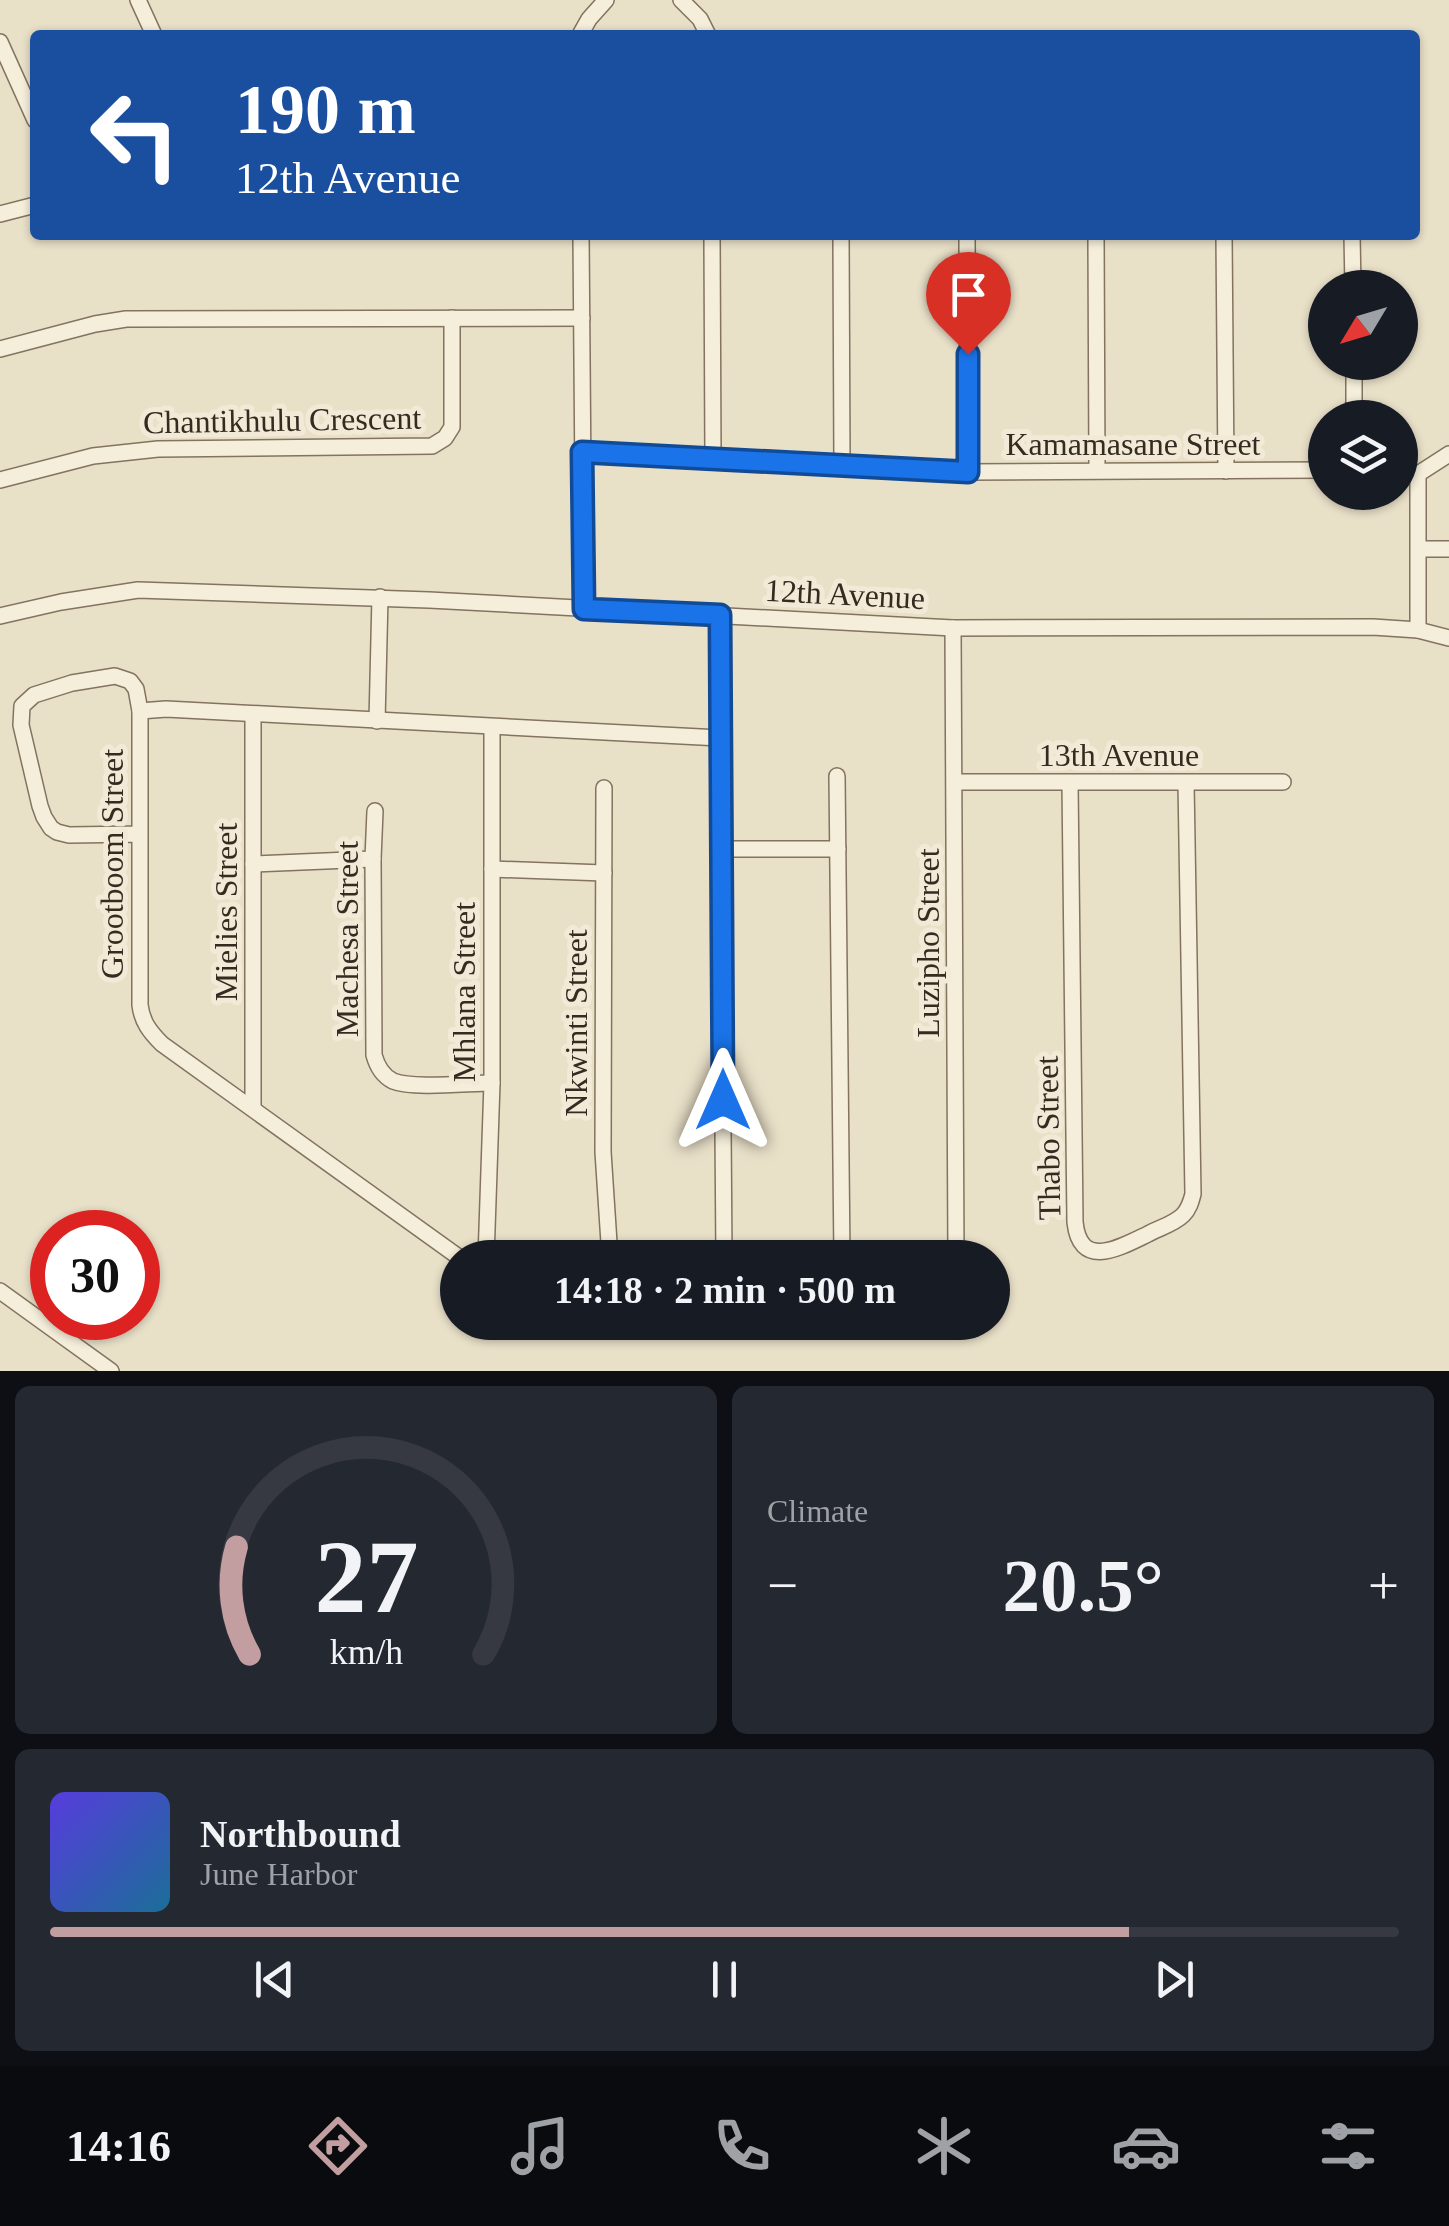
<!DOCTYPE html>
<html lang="en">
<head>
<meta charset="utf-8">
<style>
	:root { --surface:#171b24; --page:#242831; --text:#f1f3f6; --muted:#9ea1a6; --line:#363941; --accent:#c39ea0 }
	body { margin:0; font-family:"Times New Roman",serif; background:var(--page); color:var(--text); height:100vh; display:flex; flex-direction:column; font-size:38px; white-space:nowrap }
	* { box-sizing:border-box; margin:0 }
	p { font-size:32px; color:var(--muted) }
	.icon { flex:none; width:55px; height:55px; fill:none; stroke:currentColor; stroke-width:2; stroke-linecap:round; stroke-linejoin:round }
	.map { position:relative; height:1371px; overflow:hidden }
	.sheet { display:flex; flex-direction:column; gap:15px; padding:15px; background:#0d0f14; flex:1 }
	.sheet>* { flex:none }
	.banner { position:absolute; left:30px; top:30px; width:1390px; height:210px; border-radius:10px; box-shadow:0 2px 8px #0004; background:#1a4fa0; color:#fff; overflow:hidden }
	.needle { width:65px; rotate:232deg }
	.tools { position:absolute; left:1308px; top:270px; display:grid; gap:20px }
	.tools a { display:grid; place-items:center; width:110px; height:110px; border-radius:50%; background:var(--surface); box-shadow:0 2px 8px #0004; font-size:50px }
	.speed { position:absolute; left:30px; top:1210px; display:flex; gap:20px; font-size:50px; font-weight:700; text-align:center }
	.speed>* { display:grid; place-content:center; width:130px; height:130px; border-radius:50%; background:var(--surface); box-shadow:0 2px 8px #0004; line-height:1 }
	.speed .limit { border:15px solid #d22; background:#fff; color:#111 }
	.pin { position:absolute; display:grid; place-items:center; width:85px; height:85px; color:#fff; margin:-102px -42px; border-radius:50% 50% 50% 0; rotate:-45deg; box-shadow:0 0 10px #0007 }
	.pin .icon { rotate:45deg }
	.me { position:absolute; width:110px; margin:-55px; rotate:0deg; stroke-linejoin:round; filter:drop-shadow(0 0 8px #0008) }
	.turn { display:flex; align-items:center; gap:35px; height:210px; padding:0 40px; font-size:45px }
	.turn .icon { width:130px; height:130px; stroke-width:2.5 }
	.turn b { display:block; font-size:70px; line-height:85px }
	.big { font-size:75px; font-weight:600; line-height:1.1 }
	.sheet .card { flex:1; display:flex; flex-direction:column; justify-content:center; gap:15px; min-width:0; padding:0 35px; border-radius:15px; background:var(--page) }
	.sheet .dial { align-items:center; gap:0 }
	.dial svg { height:260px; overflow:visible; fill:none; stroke:var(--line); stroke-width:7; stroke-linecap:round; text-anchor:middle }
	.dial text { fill:var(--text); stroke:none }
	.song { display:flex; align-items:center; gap:30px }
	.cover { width:120px; height:120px; border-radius:15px; background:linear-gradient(135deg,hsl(250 70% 55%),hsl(200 70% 35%)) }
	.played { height:10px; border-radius:5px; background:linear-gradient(90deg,var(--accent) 80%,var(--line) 80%) }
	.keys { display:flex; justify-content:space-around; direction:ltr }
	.heat { display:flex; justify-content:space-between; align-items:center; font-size:55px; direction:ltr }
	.sheet .tiles { flex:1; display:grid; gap:15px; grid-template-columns:1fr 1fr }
	.card:last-child { grid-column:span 2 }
	.trip { position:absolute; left:440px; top:1240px; width:570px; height:100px; border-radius:50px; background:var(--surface); box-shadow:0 2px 8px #0004; font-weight:600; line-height:100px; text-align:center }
	.tab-bar { display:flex; height:160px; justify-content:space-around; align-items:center; background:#090b0e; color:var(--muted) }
	.tab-bar .icon { width:70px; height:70px }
	.tab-bar .current { color:var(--accent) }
	.tab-bar b { font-size:45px; color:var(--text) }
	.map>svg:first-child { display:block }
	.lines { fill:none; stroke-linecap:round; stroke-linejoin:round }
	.street-casing { stroke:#83735f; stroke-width:18 }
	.street { stroke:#f5eeda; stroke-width:15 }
	.route-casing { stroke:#114b97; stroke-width:25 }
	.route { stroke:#1a73e8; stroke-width:18 }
	.labels { text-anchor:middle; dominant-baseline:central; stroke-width:10; stroke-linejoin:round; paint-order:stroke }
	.street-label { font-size:32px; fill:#352b21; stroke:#f2ead7 }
</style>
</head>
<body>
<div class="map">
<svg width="1449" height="1371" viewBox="0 0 1449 1371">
	<rect width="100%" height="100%" fill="#e9e0c8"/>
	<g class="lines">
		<defs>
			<g id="street">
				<polyline points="138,0 154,35"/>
				<polyline points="681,0 700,19 708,35"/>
				<polyline points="580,35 589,19 606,0"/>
				<polyline points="0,42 35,120"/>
				<polyline points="0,214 35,205"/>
				<polyline points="581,235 584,609"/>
				<polyline points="712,235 713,459"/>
				<polyline points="841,235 842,465"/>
				<polyline points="967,235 968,472"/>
				<polyline points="1096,235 1097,470"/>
				<polyline points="1224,235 1226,471"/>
				<polyline points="1352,235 1353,288"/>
				<polyline points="0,349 95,324 126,319 582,318"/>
				<polyline points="1354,362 1354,418"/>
				<polyline points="582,452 968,472 1325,470"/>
				<polyline points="1400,473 1418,474 1449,454"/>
				<polyline points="0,480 93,456 158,449 432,446 445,438 452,427 452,318"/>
				<polyline points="1420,549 1449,549"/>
				<polyline points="0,616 61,602 138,590 429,600 953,628 1373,627 1418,630 1449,638"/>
				<polyline points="953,628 956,1258"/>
				<polyline points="1418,630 1418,474"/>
				<polyline points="140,711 166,709 720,738 724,1258"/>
				<polyline points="253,714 253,1109"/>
				<polyline points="377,721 380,597"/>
				<polyline points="720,738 720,615"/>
				<polyline points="837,776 842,1258"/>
				<polyline points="955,782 1283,782"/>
				<path d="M1070 783 1075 1222C1080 1271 1121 1247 1148 1234 1159 1228 1174 1224 1183 1215 1189 1209 1191 1202 1193 1194L1186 783"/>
				<polyline points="604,788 603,1152 610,1258"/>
				<path d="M375 811 373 859 374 1055C377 1066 383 1076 393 1081 413 1089 469 1083 492 1083"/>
				<path d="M139 834 69 835 57 832 51 828 44 817 40 806 21 725 22 706 34 695 72 683 115 676 130 681 136 689 140 711V1005C142 1022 150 1032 162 1044L460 1258"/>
				<polyline points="723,849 838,849"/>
				<polyline points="253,864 373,859"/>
				<polyline points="492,869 604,873"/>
				<polyline points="486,1258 492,1083 492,727"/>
				<polyline points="0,1291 111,1371"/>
				<path d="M555 1322C584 1338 620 1327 651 1322"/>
			</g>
		</defs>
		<use href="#street" class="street-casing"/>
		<use href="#street" class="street"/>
	</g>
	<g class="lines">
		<defs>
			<polyline id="route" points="723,1100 720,615 584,609 582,452 968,472 968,354"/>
		</defs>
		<use href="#route" class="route-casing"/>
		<use href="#route" class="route"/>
	</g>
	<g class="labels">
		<g class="street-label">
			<text transform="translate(282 420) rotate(-1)">Chantikhulu Crescent</text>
			<text x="1133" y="444">Kamamasane Street</text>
			<text transform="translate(845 594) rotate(3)">12th Avenue</text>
			<text x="1119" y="755">13th Avenue</text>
			<text transform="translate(112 864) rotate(-90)">Grootboom Street</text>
			<text transform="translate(226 912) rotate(-90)">Mielies Street</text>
			<text transform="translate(347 939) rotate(-90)">Machesa Street</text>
			<text transform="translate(928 943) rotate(-90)">Luzipho Street</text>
			<text transform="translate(464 992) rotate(-90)">Mhlana Street</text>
			<text transform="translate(576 1023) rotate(-90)">Nkwinti Street</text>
			<text transform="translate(1048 1138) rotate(-91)">Thabo Street</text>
		</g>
	</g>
</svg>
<div class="tools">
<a><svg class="needle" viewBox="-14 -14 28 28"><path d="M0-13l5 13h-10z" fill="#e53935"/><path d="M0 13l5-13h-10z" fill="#9ea1a6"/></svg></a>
<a><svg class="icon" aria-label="layers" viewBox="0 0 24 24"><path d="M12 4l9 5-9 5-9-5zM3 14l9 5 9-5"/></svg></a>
</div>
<div class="speed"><div class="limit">30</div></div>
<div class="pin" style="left:968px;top:354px;background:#d93025"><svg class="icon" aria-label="arrive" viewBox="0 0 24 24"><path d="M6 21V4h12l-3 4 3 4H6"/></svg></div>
<svg class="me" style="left:723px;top:1100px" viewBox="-20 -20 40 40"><path d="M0-17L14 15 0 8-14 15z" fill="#1a73e8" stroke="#fff" stroke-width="4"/></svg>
<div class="trip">14:18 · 2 min · 500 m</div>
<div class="banner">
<div class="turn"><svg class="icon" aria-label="left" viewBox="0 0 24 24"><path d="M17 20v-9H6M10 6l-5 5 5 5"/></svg><div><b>190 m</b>12th Avenue</div></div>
</div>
</div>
<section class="sheet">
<div class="tiles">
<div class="card dial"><svg viewBox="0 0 100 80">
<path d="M14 69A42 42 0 1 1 86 69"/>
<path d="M14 69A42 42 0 0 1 10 36" stroke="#c39ea0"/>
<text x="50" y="56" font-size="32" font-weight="700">27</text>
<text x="50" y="72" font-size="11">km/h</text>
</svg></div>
<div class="card"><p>Climate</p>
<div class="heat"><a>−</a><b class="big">20.5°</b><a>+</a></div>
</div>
<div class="card">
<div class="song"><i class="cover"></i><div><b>Northbound</b><p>June Harbor</p></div></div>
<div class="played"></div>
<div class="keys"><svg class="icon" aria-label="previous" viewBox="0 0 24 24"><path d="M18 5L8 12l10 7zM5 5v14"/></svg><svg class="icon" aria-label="pause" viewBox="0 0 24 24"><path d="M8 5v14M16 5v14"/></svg><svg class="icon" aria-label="next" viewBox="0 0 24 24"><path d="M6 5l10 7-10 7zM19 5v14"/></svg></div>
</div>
</div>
</section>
<nav class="tab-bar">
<b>14:16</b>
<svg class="icon current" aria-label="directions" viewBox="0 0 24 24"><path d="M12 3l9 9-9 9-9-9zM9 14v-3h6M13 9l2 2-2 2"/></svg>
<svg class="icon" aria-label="music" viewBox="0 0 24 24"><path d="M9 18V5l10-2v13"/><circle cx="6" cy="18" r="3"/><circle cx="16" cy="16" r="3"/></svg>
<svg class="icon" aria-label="phone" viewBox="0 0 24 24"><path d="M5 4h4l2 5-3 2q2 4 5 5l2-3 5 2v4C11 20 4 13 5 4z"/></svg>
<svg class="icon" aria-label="climate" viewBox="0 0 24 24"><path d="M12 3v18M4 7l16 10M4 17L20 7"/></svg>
<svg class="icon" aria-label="car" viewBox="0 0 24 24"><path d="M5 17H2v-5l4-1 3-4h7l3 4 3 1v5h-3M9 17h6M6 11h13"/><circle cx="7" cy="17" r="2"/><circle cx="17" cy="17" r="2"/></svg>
<svg class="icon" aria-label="filters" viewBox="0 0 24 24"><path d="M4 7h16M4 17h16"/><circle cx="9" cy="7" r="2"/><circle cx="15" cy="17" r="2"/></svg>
</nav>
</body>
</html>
